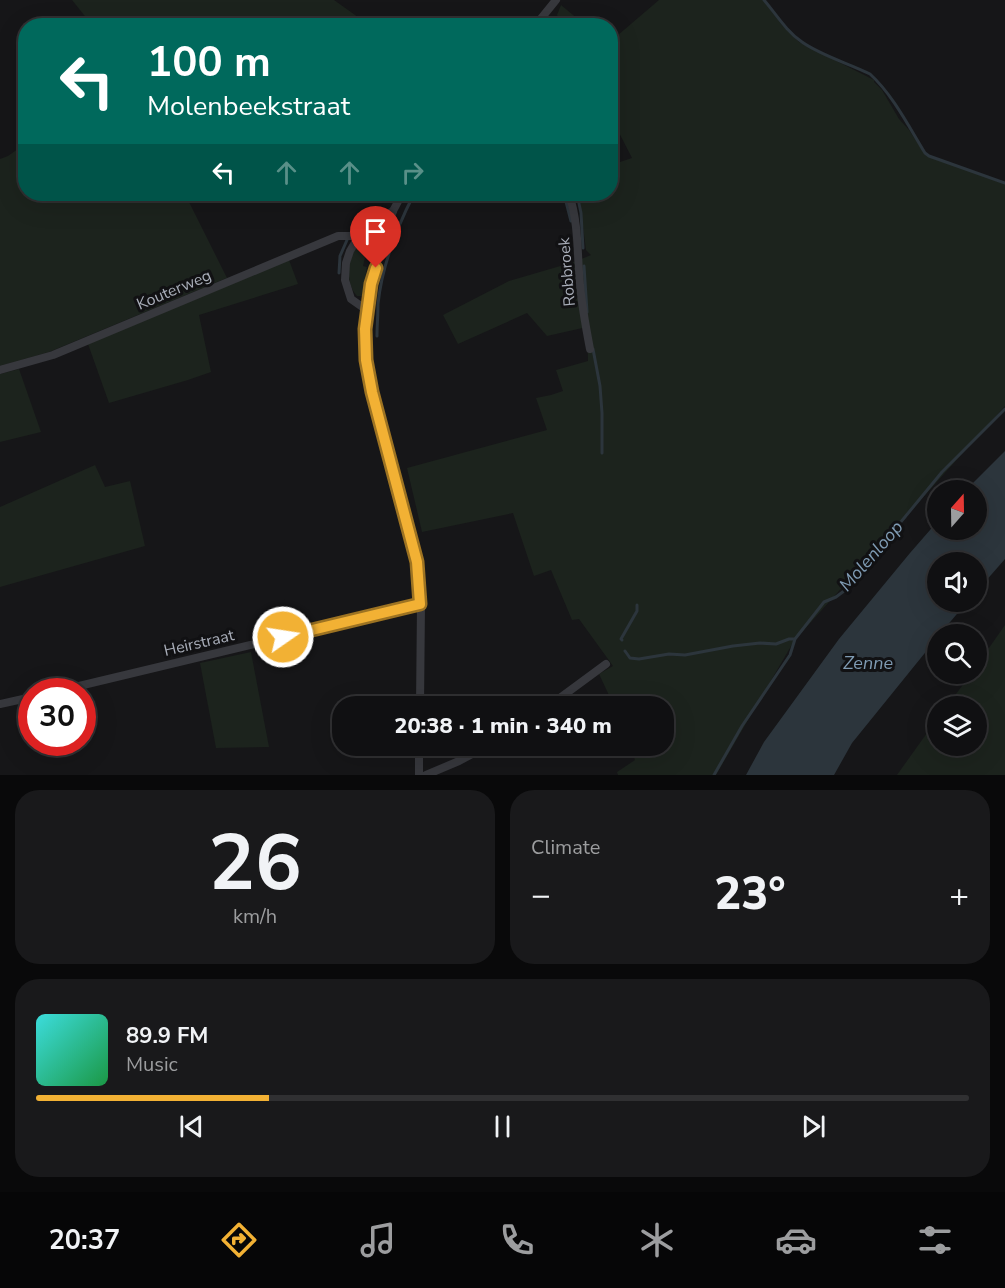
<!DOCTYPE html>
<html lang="en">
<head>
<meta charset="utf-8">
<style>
	:root { --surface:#101012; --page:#19191b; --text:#f1f3f6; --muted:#9c9d9f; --line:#303032; --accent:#f2b134 }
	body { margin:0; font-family:"Nunito Sans",sans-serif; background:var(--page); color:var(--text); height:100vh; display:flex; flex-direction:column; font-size:22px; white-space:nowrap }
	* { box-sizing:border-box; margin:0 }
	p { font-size:20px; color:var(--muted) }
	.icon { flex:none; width:33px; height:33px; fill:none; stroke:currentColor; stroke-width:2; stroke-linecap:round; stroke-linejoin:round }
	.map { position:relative; height:775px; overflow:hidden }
	.sheet { display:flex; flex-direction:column; gap:15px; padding:15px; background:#09090a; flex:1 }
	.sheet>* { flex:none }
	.guide { position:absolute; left:18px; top:18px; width:600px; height:183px; border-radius:24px; box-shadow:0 6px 24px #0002,0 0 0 2px var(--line); background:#00695c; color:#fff; overflow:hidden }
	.needle { width:39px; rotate:20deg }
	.tools { position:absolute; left:927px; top:480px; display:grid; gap:12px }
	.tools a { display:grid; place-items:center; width:60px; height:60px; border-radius:50%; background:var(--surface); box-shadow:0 6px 24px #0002,0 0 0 2px var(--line); font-size:30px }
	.speed { position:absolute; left:18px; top:678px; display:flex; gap:12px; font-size:30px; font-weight:700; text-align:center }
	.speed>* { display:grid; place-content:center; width:78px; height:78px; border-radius:50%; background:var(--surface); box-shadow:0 6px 24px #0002,0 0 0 2px var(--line); line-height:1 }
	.speed .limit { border:9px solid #d22; background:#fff; color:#111 }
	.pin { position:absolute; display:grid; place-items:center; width:51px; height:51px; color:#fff; margin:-62px -26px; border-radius:50% 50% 50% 0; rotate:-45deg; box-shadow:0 0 6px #0007 }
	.pin .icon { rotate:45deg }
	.me { position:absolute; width:66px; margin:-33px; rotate:77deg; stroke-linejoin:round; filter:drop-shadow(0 0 4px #0008) }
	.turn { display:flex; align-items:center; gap:21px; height:126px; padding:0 30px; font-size:27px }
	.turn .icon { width:78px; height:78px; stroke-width:2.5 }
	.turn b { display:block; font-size:42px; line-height:51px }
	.lanes { display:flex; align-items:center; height:57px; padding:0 30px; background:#0003; justify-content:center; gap:30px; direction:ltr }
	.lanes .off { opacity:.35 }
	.big { font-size:45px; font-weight:800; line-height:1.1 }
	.sheet .card { flex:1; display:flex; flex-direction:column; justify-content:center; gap:9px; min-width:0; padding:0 21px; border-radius:24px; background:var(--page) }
	.sheet .dial { align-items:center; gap:0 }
	.dial b { font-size:78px; line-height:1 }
	.song { display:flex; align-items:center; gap:18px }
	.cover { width:72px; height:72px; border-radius:9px; background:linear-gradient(135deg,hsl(180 70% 55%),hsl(140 70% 35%)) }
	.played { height:6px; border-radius:3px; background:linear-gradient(90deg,var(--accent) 25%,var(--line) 25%) }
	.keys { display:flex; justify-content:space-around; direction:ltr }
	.heat { display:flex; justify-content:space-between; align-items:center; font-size:33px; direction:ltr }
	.sheet .tiles { flex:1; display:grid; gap:15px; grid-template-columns:1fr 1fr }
	.card:last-child { grid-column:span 2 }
	.trip { position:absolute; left:332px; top:696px; width:342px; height:60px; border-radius:24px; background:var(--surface); box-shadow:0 6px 24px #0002,0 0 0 2px var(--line); font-weight:800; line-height:60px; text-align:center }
	.dock { display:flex; height:96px; justify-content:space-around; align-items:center; background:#060607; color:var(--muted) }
	.dock .icon { width:42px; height:42px }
	.dock .active { color:var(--accent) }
	.dock b { font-size:27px; color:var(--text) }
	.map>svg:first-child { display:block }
	.green { fill:#1c231d }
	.water { fill:#2c353c }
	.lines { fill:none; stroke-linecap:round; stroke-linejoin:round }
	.stream { stroke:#2c353c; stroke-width:3 }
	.minor { stroke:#37383d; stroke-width:8 }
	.route-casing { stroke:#9d7322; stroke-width:15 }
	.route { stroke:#f2b134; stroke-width:10 }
	.labels { text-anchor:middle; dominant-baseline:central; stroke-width:6; stroke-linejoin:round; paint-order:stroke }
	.street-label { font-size:16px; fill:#a8adb8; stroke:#111113 }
	.water-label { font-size:18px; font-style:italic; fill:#7f9bb3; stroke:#111113 }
</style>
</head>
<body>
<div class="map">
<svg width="1005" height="775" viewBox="0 0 1005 775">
	<rect width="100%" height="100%" fill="#161618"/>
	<g class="green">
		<polygon points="72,0 334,0 369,25 92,25"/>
		<polygon points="659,0 763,0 782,25 799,42 874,80 874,82 882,90 899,119 909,130 926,155 1005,184 1005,406 794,641 716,775 618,775 617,772 635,760 630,746 663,746 663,706 614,706 599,674 613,666 579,619 572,620 551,570 534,576 513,513 422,532 407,468 547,430 536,398 551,395 563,391 556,370 588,361 587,327 547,336 527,313 458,344 443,315 509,281 574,262 591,255 586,250 579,194 610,194 611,165 632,158 611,117 611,41"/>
		<polygon points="561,5 585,25 563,25 557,15"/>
		<polygon points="25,144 26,194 185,194 227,278 49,352 0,366 0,159 8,156"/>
		<path d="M373 229 372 235 377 237 371 254 366 253 363 266 367 267 362 296H357C344 281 348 258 359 242 362 236 368 233 373 229Z"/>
		<polygon points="289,260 298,284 199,315 211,372 188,380 109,403 88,344"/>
		<polygon points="19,369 41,432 0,442 0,374"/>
		<polygon points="95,465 105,487 130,481 145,546 0,587 0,507"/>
		<polygon points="1005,625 1005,775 897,775 937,719 938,746 976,746 976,706 947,706 971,674 976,674 977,665"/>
		<polygon points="251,652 269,747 216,748 200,663"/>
	</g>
	<polygon class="water" points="1005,451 1005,559 977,591 976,562 938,562 938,602 967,602 940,634 938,634 937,638 852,743 834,775 746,775 764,742 839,639 910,553 937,522 938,530 976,530 976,490 966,490"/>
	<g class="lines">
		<g class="stream">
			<path d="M764 0C776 14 786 31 802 42 822 56 848 63 870 74 893 95 909 127 925 153L929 156 1005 183"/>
			<polyline points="564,194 571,221"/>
			<polyline points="577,194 581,213 583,248"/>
			<polyline points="584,266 587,312"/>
			<polyline points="339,273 340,256 347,240"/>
			<path d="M377 336C377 326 378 315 378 304 382 266 397 227 414 194"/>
			<polyline points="593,349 600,386 602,413 602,453"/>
			<polyline points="622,640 621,639 637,611 637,605"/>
			<polyline points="625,651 630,658 639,659 669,654 685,655 733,646 760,643 776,644 789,639 794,639"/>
			<polyline points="714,775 742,726 790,655 795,639 824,602 836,597 844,591 942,472 1005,409"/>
		</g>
		<g class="minor">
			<polyline points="535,26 556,0"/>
			<polyline points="402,194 393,211 380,252 371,284 365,329 366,360 372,392 417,562 421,604 420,706"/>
			<path d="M569 194C579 224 577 254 580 285 582 307 586 328 590 349"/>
			<polyline points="368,311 351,299 345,280 346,263 350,251 359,236 373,223 393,211"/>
			<polyline points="0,370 53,355 338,236 359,236"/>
			<polyline points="54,692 421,604"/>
			<polyline points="0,704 32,697"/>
			<polyline points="549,706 606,664"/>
			<polyline points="419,775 419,746"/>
			<polyline points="426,775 459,761 487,746"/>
		</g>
	</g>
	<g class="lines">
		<defs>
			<polyline id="route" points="283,637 420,604 417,562 372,392 366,360 365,329 371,284 376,268"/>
		</defs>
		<use href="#route" class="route-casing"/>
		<use href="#route" class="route"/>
	</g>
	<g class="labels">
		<g class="street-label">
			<text transform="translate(567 272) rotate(-95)">Robbroek</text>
			<text transform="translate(174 290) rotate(-23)">Kouterweg</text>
			<text transform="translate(199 643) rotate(-13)">Heirstraat</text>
		</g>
		<g class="water-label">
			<text transform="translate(871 556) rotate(-49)">Molenloop</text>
			<text x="868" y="663">Zenne</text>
		</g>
	</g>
</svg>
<div class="tools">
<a><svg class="needle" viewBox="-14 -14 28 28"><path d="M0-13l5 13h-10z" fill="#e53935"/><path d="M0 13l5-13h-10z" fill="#9c9d9f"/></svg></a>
<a><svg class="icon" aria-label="sound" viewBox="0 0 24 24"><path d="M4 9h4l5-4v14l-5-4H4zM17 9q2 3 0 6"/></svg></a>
<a><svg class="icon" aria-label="search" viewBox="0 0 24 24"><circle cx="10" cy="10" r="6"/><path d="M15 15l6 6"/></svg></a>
<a><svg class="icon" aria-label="layers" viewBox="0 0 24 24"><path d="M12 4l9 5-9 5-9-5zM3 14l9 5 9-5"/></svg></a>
</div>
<div class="speed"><div class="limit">30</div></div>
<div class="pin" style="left:376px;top:268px;background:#d93025"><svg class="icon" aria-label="arrive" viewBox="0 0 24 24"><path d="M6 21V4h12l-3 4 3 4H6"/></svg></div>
<svg class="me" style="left:283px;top:637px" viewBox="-20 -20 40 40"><circle r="17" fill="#f2b134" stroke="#fff" stroke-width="3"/><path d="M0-11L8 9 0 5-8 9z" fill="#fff"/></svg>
<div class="trip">20:38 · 1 min · 340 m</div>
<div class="guide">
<div class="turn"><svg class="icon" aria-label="left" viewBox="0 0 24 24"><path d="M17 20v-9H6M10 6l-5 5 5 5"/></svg><div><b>100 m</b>Molenbeekstraat</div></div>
<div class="lanes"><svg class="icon" aria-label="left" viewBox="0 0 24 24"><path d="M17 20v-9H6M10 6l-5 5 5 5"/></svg><svg class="icon off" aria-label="ahead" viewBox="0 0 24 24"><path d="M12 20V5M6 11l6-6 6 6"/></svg><svg class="icon off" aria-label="ahead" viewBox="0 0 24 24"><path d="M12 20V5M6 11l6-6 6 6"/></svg><svg class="icon off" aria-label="right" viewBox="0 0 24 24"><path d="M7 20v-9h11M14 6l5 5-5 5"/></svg></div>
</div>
</div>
<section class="sheet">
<div class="tiles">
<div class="card dial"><b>26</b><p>km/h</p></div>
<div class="card"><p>Climate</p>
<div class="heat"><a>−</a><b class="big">23°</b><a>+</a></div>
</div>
<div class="card">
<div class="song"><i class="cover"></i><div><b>89.9 FM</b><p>Music</p></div></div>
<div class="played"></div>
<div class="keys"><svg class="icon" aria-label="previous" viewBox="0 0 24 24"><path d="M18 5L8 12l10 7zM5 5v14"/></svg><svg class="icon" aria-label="pause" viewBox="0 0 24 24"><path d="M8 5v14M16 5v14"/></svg><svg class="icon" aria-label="next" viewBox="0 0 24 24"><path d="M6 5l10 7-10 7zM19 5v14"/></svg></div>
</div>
</div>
</section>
<nav class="dock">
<b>20:37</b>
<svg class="icon active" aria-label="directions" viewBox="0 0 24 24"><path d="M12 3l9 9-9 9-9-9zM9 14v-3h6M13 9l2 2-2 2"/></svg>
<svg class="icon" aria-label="music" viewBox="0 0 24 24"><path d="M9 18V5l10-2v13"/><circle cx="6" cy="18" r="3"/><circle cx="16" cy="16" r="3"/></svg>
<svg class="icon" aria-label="phone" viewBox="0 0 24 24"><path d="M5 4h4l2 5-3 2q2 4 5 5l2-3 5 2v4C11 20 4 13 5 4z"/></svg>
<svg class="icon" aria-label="climate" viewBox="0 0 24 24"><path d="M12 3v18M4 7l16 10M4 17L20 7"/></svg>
<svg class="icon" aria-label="car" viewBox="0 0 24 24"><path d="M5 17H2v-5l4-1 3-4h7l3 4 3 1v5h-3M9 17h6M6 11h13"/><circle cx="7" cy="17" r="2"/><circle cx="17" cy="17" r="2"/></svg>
<svg class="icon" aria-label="filters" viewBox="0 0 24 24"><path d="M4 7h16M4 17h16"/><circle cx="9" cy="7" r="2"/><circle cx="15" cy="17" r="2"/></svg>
</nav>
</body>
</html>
